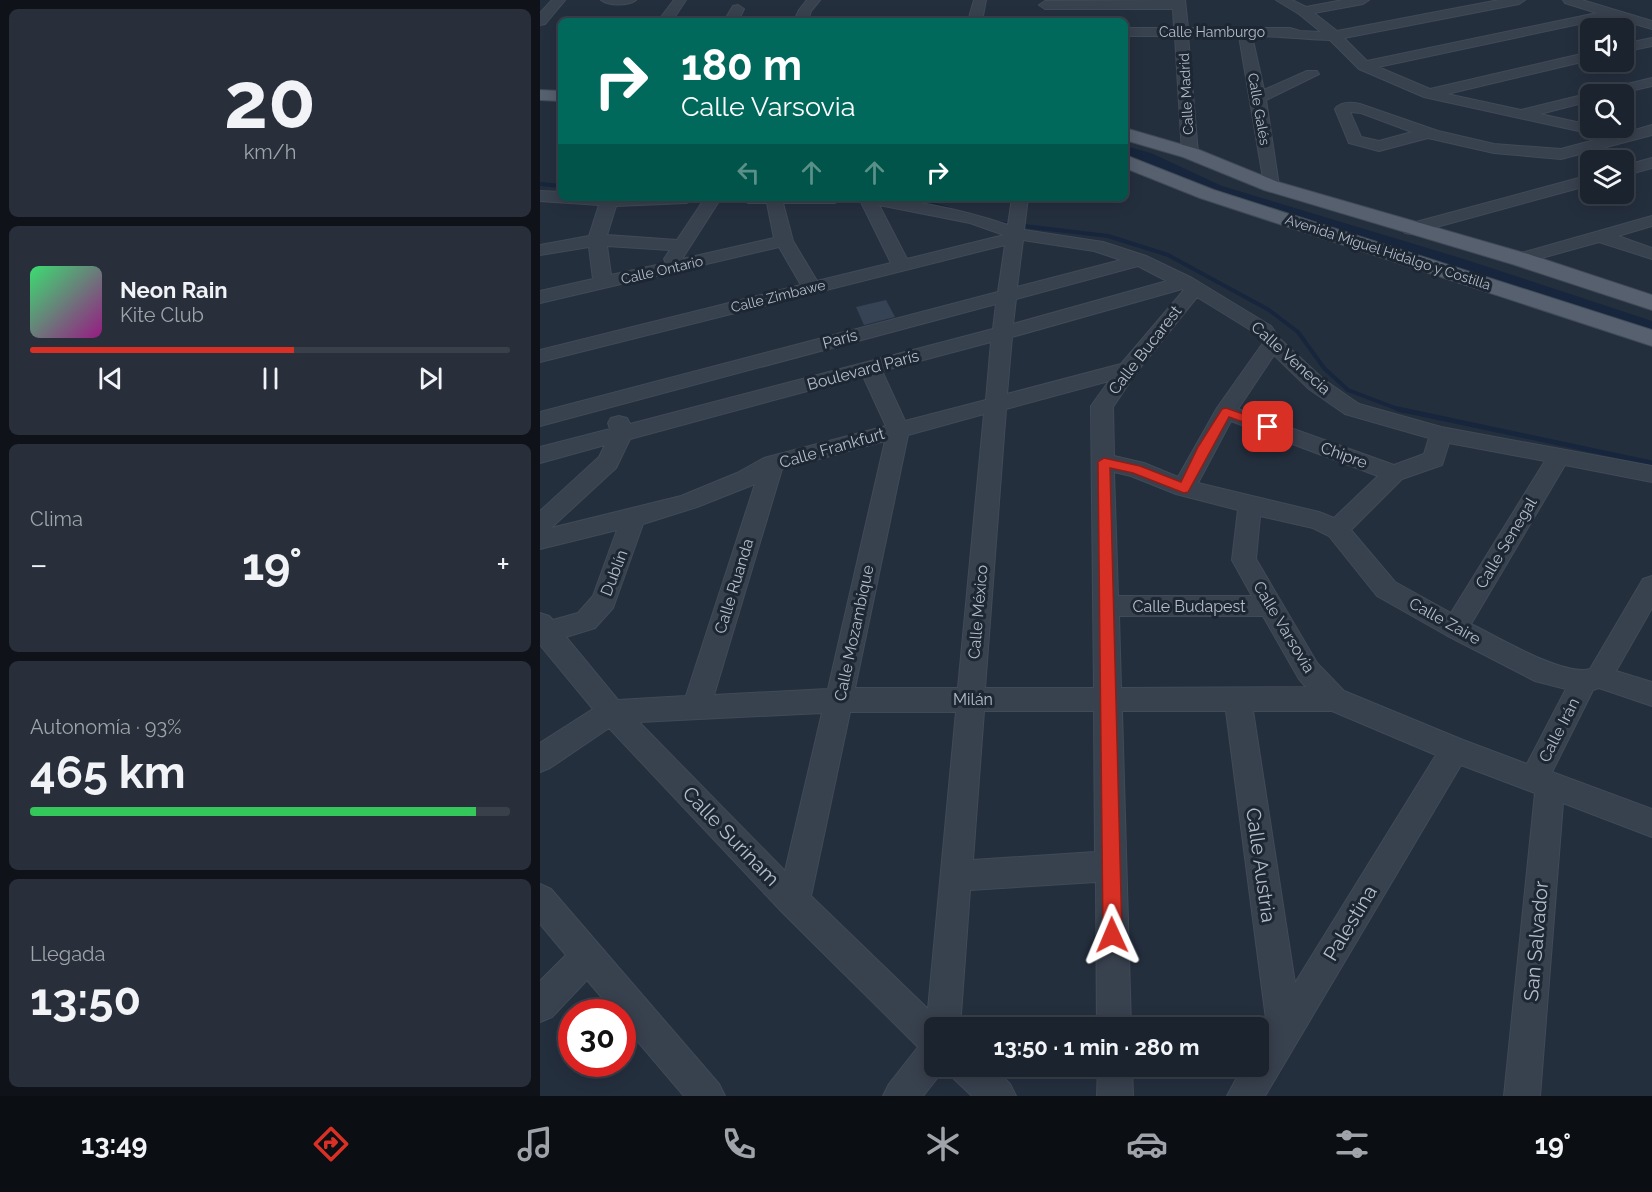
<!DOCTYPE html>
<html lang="es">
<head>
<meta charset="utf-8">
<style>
	:root { --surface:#1b232e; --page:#282f3a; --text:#f1f3f6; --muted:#a0a4aa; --line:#39404a; --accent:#d93025 }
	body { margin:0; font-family:Raleway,sans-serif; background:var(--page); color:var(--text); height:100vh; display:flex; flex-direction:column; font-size:22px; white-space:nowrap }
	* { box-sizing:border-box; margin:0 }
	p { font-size:20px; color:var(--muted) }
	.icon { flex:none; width:33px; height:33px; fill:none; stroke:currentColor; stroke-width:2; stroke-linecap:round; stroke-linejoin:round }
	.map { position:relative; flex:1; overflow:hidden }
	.drawer { display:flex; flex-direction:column; gap:9px; padding:9px; background:#0f1319; width:540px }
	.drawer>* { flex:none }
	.guide { position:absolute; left:18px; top:18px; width:570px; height:183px; border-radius:9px; box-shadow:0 3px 15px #0003,0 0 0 2px var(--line); background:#00695c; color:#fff; overflow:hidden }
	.buttons { position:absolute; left:1040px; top:18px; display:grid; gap:12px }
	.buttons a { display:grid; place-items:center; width:54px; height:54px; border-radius:9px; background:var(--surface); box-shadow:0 3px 15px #0003,0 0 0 2px var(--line); font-size:30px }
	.speed { position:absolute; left:18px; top:999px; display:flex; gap:12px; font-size:30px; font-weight:700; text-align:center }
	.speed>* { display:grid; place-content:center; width:78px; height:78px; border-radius:50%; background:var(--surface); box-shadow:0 3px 15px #0003,0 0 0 2px var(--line); line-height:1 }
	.speed .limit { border:9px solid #d22; background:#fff; color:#111 }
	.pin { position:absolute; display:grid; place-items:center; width:51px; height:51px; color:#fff; margin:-26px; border-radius:12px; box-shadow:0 3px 9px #0006 }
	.me { position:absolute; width:66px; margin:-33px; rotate:359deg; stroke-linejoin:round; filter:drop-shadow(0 0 4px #0008) }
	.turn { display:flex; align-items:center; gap:21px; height:126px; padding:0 24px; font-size:27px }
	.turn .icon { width:78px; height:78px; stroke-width:2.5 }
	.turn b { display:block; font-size:42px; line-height:51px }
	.lanes { display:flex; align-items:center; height:57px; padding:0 24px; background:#0003; justify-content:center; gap:30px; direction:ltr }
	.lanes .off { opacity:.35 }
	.big { font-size:45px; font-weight:700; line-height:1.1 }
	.drawer .card { flex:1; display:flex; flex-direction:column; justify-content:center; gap:9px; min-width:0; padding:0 21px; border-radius:9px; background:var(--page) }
	.drawer .dial { align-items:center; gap:0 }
	.dial b { font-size:78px; line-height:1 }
	.song { display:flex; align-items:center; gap:18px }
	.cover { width:72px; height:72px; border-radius:9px; background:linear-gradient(135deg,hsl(140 70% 55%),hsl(310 70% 35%)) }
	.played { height:6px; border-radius:3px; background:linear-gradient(90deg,var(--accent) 55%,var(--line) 55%) }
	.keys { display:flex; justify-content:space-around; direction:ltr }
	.heat { display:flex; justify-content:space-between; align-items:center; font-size:33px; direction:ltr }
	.charge { height:9px; border-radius:4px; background:linear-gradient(90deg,#34c759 93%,var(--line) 0) }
	.trip { position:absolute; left:384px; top:1017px; width:345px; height:60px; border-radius:9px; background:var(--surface); box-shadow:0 3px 15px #0003,0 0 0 2px var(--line); font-weight:700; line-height:60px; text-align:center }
	.menu { display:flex; height:96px; justify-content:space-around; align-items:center; background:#0b0e12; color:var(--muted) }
	.menu .icon { width:42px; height:42px }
	.menu .active { color:var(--accent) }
	.menu b { font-size:27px; color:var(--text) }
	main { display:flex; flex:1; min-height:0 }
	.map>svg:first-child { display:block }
	.water { fill:#17263c }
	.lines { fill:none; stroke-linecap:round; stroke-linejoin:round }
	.stream-far1 { stroke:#17263c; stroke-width:4 }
	.stream { stroke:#17263c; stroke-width:5 }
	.building { fill:#364354 }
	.minor-casing { stroke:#414a57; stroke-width:2 }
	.major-casing { stroke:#414a57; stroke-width:2 }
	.minor { fill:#38414e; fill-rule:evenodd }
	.major { fill:#56606e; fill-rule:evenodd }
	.route { fill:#d93025; stroke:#8d1f18; stroke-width:1.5 }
	.labels { text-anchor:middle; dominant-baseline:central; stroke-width:6; stroke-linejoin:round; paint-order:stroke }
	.far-street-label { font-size:14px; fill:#b4bcc9; stroke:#1d2633 }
	.street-label { font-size:16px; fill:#b4bcc9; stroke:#1d2633 }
	.near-street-label { font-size:20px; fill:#b4bcc9; stroke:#1d2633 }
</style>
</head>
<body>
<main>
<section class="drawer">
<div class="card dial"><b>20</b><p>km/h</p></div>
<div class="card">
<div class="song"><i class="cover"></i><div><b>Neon Rain</b><p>Kite Club</p></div></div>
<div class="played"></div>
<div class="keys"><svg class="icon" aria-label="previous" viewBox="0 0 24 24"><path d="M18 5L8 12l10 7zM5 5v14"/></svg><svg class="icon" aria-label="pause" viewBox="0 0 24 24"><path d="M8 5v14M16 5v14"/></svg><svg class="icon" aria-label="next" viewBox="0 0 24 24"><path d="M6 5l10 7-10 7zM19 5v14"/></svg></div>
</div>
<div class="card"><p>Clima</p>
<div class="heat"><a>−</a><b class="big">19°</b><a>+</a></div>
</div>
<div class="card"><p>Autonomía · 93%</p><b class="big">465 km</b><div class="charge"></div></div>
<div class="card"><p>Llegada</p><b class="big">13:50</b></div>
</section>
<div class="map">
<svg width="1112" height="1096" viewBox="0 0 1112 1096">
	<rect width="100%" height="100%" fill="#242f3e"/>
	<polygon class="water" points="585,146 611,153 682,186 927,260 1112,321 1112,335 738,215 585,159"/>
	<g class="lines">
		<g class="stream-far1">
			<polyline points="0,184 21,186"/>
			<polyline points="367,198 409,209"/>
			<polyline points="458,223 568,236 628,255 729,310 758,332 784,368 808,390 863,411"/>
		</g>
		<polyline class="stream" points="858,409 1112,463"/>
	</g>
	<polygon class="building" points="346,300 355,317 324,325 316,307"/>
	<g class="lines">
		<defs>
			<g id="minor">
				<polygon points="12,0 25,0 5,24 0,25 0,13"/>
				<path d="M61 0H96C89 6 68 6 61 0Z"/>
				<polygon points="134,0 146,0 132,21 118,21"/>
				<polygon points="267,0 280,0 271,11 268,21 254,21 259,10"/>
				<polygon points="434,0 446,0 442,21 428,21"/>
				<path d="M633 0H645L648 28H750L760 31 781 32 759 14 736 0H752L766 7 803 0H829L823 4 774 13 797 31 959 0H985L979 4 804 38 827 61 1057 13 1025 3 1023 0H1042L1112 21V29L1072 17 838 67 890 89 1050 52V60L907 94 981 110 1112 78V86L1077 94H1050V101L1000 114 1050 125V128L1085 133 1112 125V135L1021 159 954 153 888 138 839 151 809 143 795 109C800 102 811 102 820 104L898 131 954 144 1021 149 1066 137 884 97 819 69 790 40C764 39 739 36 712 36L724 90 767 71H777L779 74 726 100 739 186 737 190H725L699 36H648L658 153 650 158 642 153 635 36H585V28H634L633 9H505L499 5 505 1ZM810 112 821 113 872 132 839 141 821 137Z"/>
				<polygon points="198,5 204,9 198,21 184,21 193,6"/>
				<polygon points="1112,38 1112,46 1083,52 1083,44"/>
				<polygon points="1112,158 1112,168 1083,176 1083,166"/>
				<polygon points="1050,175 1050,185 871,234 865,233 862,229 865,225"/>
				<path d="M0 191 21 192V198H155L147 203 76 206 67 235 137 240 165 198H181L142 259 234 238 227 203H208L200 198H303L295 203H243L253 241 277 281 351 263 319 198C369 198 420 209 468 225L472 198H488L484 230 563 242 606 256 652 278 731 326 740 339 783 379 819 404 901 427 1112 466V482L1025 465 931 624C956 636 1024 677 1050 669L1103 579 1112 576V608L1076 671 1112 682V706L1059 688 1053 690 1012 772 1112 809V837L1023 803 1000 1096H964L995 793 921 765 725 1096H687L703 1066H718V1042L727 1027 686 711H582L591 1028H557L556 882 430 890 420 1028H394V1066L406 1067 383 1096H343L349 1084 378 1047 243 913 69 728 10 768 0 772V743L53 709 0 645V613L9 616 13 620 38 613 53 596 77 530 0 549V511L59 457 65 445 0 463V447L70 429 68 423 71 418 79 416 87 418 90 424 453 329 456 304 0 426V412L458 292 465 245 0 362V350L261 285 239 247 0 303V291L53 279 49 247 0 255V245L49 236 59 205 0 201ZM339 205 430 223 464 235 367 259ZM483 240 554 251 581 260 477 287ZM67 246 130 250 124 259 126 263 71 275ZM598 266 627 281 473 324 476 299ZM642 289 644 290 581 364 467 394 472 337ZM657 297 717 334 723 343 677 408 638 477 604 463 574 456 573 407 595 374ZM451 342 446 400 365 421 342 371ZM734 355 769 389 805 414 889 438 884 454 854 465 698 409ZM323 376 346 426 224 458 197 473 141 496 11 528 76 468 90 439ZM569 381 551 406 554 688H445L466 409ZM444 414 418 688H315L368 435ZM691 421 838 476 794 518 779 512 658 483ZM345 441 288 689 174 695 242 469ZM909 443 1005 461 911 613 855 582 811 530 862 479 902 465ZM574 472 591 476 636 494 698 510 692 560 712 596H578ZM215 484 146 696 78 700 26 637 55 628 73 608 103 524 157 507ZM720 516 773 528 789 536 837 596 906 635 995 681 1026 689 987 764 923 740 804 691 777 663 716 559ZM579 616H723L759 679 766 687 581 688ZM444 711H554L555 852 433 860ZM713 711H792L896 755 755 983ZM310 712H416L388 1009 271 896ZM282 713 245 871 99 722Z"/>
				<polygon points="1112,216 1112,226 1078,236 1112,248 1112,259 1059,242 980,264 974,263 971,259 974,255"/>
				<polygon points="0,884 11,889 179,1084 185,1096 144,1096 82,1023 82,1012 74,1012 47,980 12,1017 0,1022 0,981 26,955 0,924"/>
				<polygon points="408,1066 452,1066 470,1084 476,1096 432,1096 413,1078"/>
				<polygon points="558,1066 592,1066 593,1096 557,1096"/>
			</g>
			<g id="major">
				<polygon points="0,90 21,91 21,101 0,100"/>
				<polygon points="585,128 657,149 738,182 988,254 1112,295 1112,310 972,264 724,190 643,157 585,140"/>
				<polygon points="585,155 674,190 1112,330 1112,346 660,198 585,168"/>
			</g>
		</defs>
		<use href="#minor" class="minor-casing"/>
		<use href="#major" class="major-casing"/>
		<use href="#minor" class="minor"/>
		<use href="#major" class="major"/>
	</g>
	<polygon class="route" points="686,408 732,424 734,427 728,431 689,417 648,492 644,493 593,473 570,468 582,935 579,942 572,944 566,942 563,935 558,462 564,458 600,466 641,482 658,447 682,409"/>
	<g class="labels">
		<g class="far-street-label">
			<text x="672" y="32">Calle Hamburgo</text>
			<text transform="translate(646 94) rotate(-93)">Calle Madrid</text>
			<text transform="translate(719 109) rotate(80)">Calle Galés</text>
			<text transform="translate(848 252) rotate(18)">Avenida Miguel Hidalgo y Costilla</text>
			<text transform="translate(122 270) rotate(-13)">Calle Ontario</text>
			<text transform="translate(238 296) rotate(-14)">Calle Zimbawe</text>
		</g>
		<g class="street-label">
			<text transform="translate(300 339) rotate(-15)">París</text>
			<text transform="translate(605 350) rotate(-52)">Calle Bucarest</text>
			<text transform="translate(751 358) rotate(42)">Calle Venecia</text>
			<text transform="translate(323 370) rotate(-15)">Boulevard París</text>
			<text transform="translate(292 448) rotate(-16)">Calle Frankfurt</text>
			<text transform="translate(804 455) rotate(20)">Chipre</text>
			<text transform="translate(966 543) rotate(-59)">Calle Senegal</text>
			<text transform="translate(74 573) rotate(-69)">Dublín</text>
			<text transform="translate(194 586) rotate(-73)">Calle Ruanda</text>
			<text x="649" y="606">Calle Budapest</text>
			<text transform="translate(438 612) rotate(-85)">Calle México</text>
			<text transform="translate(905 621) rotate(29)">Calle Zaire</text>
			<text transform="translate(744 627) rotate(59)">Calle Varsovia</text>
			<text transform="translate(314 633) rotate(-78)">Calle Mozambique</text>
			<text x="433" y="699">Milán</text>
			<text transform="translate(1019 730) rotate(-63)">Calle Irán</text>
		</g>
		<g class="near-street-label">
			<text transform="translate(191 836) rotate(46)">Calle Surinam</text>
			<text transform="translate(721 865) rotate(82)">Calle Austria</text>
			<text transform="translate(810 923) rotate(-59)">Palestina</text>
			<text transform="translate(996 941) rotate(-85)">San Salvador</text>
		</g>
	</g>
</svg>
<div class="buttons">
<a><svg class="icon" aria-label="sound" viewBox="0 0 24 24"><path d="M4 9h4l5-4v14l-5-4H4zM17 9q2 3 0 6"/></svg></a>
<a><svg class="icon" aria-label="search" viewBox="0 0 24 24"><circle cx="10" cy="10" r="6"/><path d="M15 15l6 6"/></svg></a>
<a><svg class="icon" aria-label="layers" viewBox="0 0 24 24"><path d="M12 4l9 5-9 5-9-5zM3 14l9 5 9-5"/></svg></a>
</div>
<div class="speed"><div class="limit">30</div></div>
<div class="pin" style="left:728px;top:427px;background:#d93025"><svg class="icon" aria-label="arrive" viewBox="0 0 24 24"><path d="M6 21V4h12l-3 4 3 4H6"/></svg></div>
<svg class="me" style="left:572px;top:935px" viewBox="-20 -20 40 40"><path d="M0-17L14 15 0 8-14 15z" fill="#d93025" stroke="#fff" stroke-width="4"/></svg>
<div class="trip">13:50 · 1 min · 280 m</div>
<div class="guide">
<div class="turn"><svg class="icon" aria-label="right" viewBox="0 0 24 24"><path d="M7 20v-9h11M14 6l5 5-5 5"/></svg><div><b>180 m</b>Calle Varsovia</div></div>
<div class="lanes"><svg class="icon off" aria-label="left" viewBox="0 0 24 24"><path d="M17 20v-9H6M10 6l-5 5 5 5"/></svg><svg class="icon off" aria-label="ahead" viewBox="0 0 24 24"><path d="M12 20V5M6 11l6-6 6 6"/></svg><svg class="icon off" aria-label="ahead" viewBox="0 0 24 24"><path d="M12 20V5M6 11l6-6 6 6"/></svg><svg class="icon" aria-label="right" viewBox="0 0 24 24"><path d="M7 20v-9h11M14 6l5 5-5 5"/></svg></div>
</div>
</div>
</main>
<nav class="menu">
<b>13:49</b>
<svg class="icon active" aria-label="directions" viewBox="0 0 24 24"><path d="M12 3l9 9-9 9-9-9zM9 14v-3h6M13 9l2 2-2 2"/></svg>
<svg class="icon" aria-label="music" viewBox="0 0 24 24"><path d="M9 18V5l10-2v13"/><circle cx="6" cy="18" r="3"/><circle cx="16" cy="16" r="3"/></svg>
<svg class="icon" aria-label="phone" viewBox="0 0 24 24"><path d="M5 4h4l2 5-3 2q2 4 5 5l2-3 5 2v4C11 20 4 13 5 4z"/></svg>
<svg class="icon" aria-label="climate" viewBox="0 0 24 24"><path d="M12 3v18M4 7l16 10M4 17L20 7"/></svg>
<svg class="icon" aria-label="car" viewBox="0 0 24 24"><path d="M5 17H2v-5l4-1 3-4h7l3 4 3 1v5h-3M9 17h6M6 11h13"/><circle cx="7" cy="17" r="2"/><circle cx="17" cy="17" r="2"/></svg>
<svg class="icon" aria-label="filters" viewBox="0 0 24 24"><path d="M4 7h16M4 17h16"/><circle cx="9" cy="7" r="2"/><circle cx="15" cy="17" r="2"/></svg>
<b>19°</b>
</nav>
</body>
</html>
